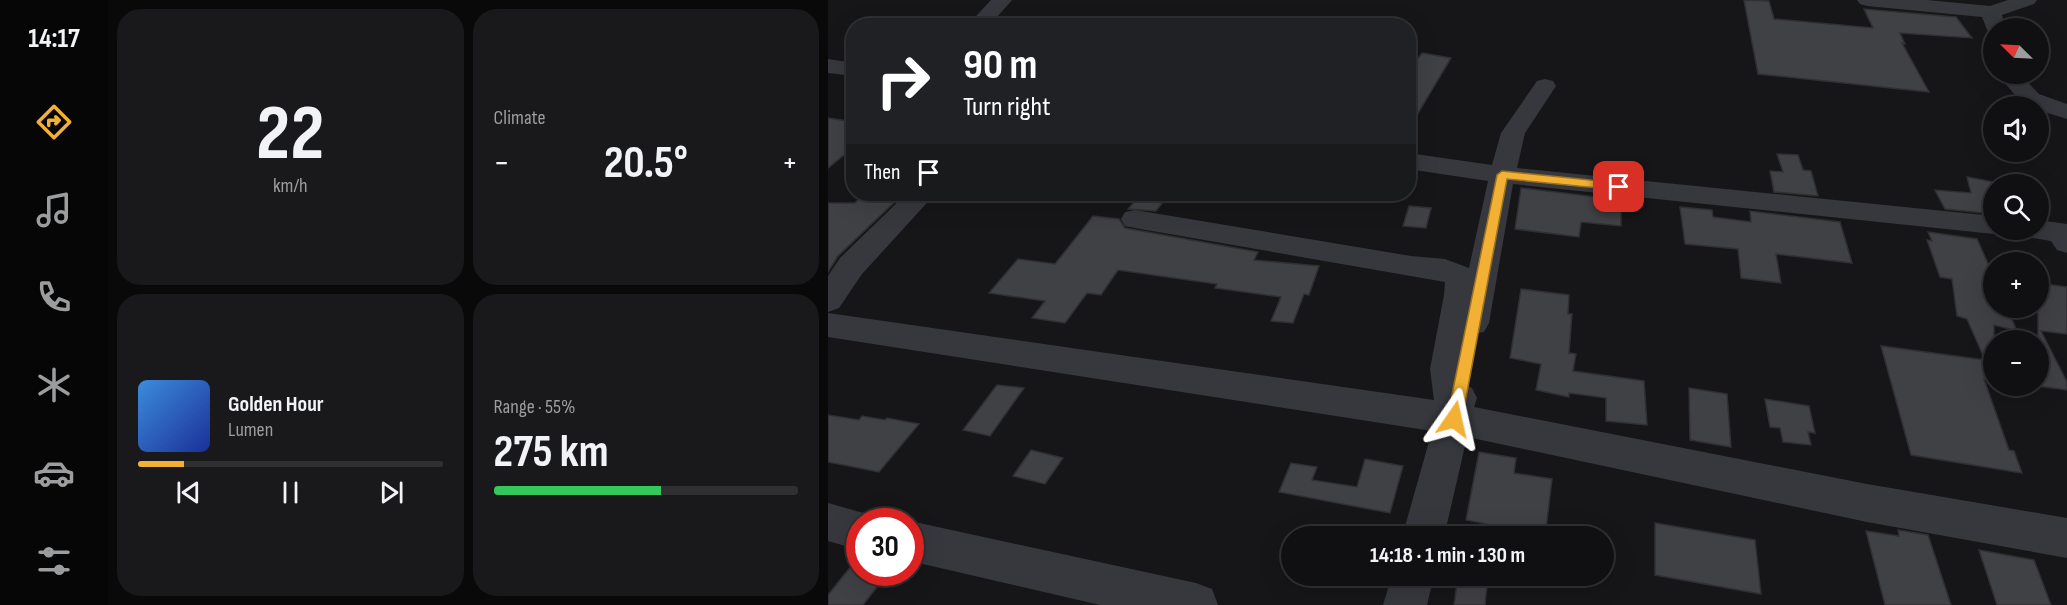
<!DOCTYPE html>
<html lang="en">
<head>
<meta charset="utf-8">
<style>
	:root { --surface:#101012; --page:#19191b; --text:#f1f3f6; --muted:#9c9d9f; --line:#303032; --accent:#f2b134 }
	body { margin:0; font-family:"Sofia Sans Condensed",sans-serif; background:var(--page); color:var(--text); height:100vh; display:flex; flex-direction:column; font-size:22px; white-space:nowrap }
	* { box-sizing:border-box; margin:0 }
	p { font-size:20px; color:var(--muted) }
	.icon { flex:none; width:33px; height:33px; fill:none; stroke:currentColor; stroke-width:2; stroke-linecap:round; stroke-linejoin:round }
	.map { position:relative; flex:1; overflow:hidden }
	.panel { display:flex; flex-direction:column; gap:9px; padding:9px; background:#09090a; width:720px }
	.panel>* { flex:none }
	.hud { position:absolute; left:18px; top:18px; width:570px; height:183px; border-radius:24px; box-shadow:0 6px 24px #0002,0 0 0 2px var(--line); background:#202124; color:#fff; overflow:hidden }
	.needle { width:39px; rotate:294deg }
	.tools { position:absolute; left:1155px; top:18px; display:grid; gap:12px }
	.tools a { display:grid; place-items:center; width:66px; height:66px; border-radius:50%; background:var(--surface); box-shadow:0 6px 24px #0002,0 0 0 2px var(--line); font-size:30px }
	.speed { position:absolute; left:18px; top:508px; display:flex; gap:12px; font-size:30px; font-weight:700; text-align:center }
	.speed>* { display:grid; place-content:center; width:78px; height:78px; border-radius:50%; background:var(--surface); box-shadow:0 6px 24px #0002,0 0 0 2px var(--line); line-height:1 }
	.speed .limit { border:9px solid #d22; background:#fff; color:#111 }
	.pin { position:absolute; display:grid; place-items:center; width:51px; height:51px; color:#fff; margin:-26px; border-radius:12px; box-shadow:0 3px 9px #0006 }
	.me { position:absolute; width:66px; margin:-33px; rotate:11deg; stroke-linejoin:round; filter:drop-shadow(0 0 4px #0008) }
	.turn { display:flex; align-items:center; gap:21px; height:126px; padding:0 18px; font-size:27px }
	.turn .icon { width:78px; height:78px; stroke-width:2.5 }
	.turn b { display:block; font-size:42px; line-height:51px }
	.then { display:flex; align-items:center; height:57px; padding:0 18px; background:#0003; gap:12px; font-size:22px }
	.big { font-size:45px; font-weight:700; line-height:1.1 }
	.panel .tile { flex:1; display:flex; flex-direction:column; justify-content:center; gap:9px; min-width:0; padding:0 21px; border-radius:24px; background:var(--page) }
	.panel .dial { align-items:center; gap:0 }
	.dial b { font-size:78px; line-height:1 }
	.song { display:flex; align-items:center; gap:18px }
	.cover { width:72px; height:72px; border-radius:9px; background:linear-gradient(135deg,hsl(210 70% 55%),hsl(230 70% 35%)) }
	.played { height:6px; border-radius:3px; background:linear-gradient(90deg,var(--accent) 15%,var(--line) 15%) }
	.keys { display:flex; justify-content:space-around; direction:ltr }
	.heat { display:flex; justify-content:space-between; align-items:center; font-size:33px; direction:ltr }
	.charge { height:9px; border-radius:4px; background:linear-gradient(90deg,#34c759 55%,var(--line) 0) }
	.panel .tiles { flex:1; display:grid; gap:9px; grid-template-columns:repeat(2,1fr) }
	.trip { position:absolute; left:453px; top:526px; width:333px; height:60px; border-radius:30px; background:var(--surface); box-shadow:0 6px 24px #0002,0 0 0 2px var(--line); font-weight:700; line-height:60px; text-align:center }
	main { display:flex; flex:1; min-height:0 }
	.menu { display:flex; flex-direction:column; width:108px; justify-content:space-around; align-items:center; background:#060607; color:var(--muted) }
	.menu .icon { width:42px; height:42px }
	.menu .on { color:var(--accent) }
	.menu b { font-size:27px; color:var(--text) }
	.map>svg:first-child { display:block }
	.building { fill:#404145; stroke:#303034; stroke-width:1.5 }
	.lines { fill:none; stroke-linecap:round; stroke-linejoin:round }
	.street { fill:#37383d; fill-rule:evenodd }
	.route { fill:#f2b134; stroke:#9d7322; stroke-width:1.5 }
</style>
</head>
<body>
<main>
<nav class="menu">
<b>14:17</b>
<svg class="icon on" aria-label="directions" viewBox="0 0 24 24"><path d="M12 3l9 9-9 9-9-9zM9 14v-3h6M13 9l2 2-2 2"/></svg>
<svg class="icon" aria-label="music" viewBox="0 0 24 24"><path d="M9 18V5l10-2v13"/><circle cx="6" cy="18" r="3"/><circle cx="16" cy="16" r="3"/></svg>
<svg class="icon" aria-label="phone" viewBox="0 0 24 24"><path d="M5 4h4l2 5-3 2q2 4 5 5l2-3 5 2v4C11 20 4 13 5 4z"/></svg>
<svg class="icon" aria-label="climate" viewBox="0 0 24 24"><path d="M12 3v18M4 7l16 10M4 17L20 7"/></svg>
<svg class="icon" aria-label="car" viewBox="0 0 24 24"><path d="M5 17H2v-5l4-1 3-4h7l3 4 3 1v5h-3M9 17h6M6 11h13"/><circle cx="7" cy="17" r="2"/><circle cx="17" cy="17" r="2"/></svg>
<svg class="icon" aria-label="filters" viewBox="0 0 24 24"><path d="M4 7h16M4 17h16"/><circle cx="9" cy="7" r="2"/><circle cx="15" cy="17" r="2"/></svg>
</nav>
<section class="panel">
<div class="tiles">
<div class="tile dial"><b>22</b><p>km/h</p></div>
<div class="tile"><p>Climate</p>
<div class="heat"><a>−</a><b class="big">20.5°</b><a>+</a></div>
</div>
<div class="tile">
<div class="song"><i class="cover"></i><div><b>Golden Hour</b><p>Lumen</p></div></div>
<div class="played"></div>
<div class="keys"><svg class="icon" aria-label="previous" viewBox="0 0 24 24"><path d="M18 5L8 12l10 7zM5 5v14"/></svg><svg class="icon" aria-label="pause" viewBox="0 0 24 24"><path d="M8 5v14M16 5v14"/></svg><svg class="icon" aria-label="next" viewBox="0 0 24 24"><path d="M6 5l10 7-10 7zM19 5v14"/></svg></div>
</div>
<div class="tile"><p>Range · 55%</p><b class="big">275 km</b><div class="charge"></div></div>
</div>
</section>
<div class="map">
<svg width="1239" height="605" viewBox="0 0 1239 605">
	<rect width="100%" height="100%" fill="#161618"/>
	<g class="building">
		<polygon points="916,0 941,1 946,19 1045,28 1036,9 1128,17 1144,38 1072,33 1077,44 1074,43 1101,92 930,74"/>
		<polygon points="594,53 623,58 580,130 580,71"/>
		<polygon points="0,118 26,122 26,147 0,168"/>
		<polygon points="949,154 970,155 975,170 983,171 990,196 946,192 942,171 955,172"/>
		<polygon points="1139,177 1166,182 1166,214 1117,209 1107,190 1143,193"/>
		<polygon points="693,188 793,200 793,226 753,222 751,237 687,229"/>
		<polygon points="36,194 75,194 10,256 0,272 0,203 27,203"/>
		<polygon points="313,194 341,194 328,211 300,209"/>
		<polygon points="581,206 603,208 598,228 575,226"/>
		<polygon points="852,207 884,210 885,217 923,222 922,211 1012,222 1024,263 948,254 953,283 913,278 910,249 857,244"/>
		<polygon points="265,216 291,219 297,228 430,252 426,260 491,266 481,295 476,294 465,323 443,321 453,297 387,288 389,284 290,270 273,295 259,293 237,323 204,318 217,301 161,293 190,259 227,264"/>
		<polygon points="1100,232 1149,239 1166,277 1166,308 1179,308 1189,331 1166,325 1166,380 1156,379 1181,450 1186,451 1194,473 1083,455 1053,346 1157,360 1139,319 1129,316 1124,279 1112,277 1099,240 1104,241"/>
		<polygon points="1210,283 1239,287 1239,334 1213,331 1239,382 1239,390 1210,386"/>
		<polygon points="693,289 741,295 740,314 744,314 741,353 748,354 745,371 816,381 819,425 778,421 778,398 741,393 741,397 708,390 713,364 682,358"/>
		<polygon points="169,385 196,388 162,436 135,430"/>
		<polygon points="861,388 899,394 903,447 862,440"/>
		<polygon points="937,399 981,406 987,433 980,432 983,445 955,442 952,428 942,427"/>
		<polygon points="0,415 31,420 34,416 57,420 59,418 91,424 51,472 0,462"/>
		<polygon points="203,450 235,458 217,484 185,476"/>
		<polygon points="651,452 688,458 686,473 724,479 717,537 678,537 679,528 638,520"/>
		<polygon points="537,459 575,466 562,513 451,492 463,463 489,467 484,480 529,487"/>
		<polygon points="827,523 927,540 933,594 827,575"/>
		<polygon points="1070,530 1100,535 1123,605 1057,605 1038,531 1071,536"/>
		<polygon points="1151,550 1206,560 1223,605 1169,605"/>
		<polygon points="32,555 32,573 60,573 35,605 0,605 0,595"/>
		<polygon points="630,576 660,576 657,605 626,605"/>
	</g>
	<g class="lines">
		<g class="street">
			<polygon points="163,0 184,0 161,26 139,26"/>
			<polygon points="1029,0 1099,0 1162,6 1180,0 1209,0 1206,4 1174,15 1177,28 1166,28 1166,34 1160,32 1154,17 1039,6 1032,4"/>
			<polygon points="0,59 26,63 26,76 0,73"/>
			<polygon points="1169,74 1192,74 1211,94 1239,104 1239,119 1210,110 1210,106 1195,104"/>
			<polygon points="717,79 725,81 728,86 697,133 689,168 1166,216 1166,230 1177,230 1166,234 685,184 661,323 656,332 642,334 636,369 639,386 644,388 649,398 646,407 1039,484 1239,518 1239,558 1039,522 639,437 616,537 574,537 604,431 0,337 0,313 606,400 602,369 616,295 617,282 307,228 297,226 293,219 297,212 307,210 583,256 617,259 641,268 660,181 580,169 580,153 664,165 673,133 709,81"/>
			<polygon points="78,194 107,194 34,274 11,308 0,312 0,276 12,258"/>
			<polygon points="1210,220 1239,224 1239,253 1229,250 1223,241 1200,237 1196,230 1210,230"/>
			<polygon points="0,503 46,516 49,522 32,522 32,550 0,541"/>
			<polygon points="82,521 368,583 384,589 390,605 272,605 82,561 82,522 79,522"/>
			<polygon points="564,576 606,576 599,605 555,605"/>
		</g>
	</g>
	<polygon class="route" points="674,171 791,183 797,187 791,190 679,179 634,419 632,424 626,426 621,424 619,419 669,175"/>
</svg>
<div class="tools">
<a><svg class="needle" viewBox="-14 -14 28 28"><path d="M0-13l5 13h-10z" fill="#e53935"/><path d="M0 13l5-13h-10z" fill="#9c9d9f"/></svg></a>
<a><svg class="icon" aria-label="sound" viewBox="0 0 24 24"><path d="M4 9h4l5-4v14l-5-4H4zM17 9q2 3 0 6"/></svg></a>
<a><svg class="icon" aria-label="search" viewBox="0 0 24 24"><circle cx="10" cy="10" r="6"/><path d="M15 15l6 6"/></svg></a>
<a>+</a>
<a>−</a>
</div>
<div class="speed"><div class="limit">30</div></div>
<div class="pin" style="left:791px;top:187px;background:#d93025"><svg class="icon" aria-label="arrive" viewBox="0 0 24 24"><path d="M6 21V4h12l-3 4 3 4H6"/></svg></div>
<svg class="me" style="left:626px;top:419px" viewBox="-20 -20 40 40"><path d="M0-17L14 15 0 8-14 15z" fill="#f2b134" stroke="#fff" stroke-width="4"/></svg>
<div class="trip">14:18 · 1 min · 130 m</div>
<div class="hud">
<div class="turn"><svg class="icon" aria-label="right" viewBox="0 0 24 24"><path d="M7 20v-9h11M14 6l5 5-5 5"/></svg><div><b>90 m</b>Turn right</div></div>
<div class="then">Then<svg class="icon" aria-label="arrive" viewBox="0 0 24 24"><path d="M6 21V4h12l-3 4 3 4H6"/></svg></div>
</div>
</div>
</main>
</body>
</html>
